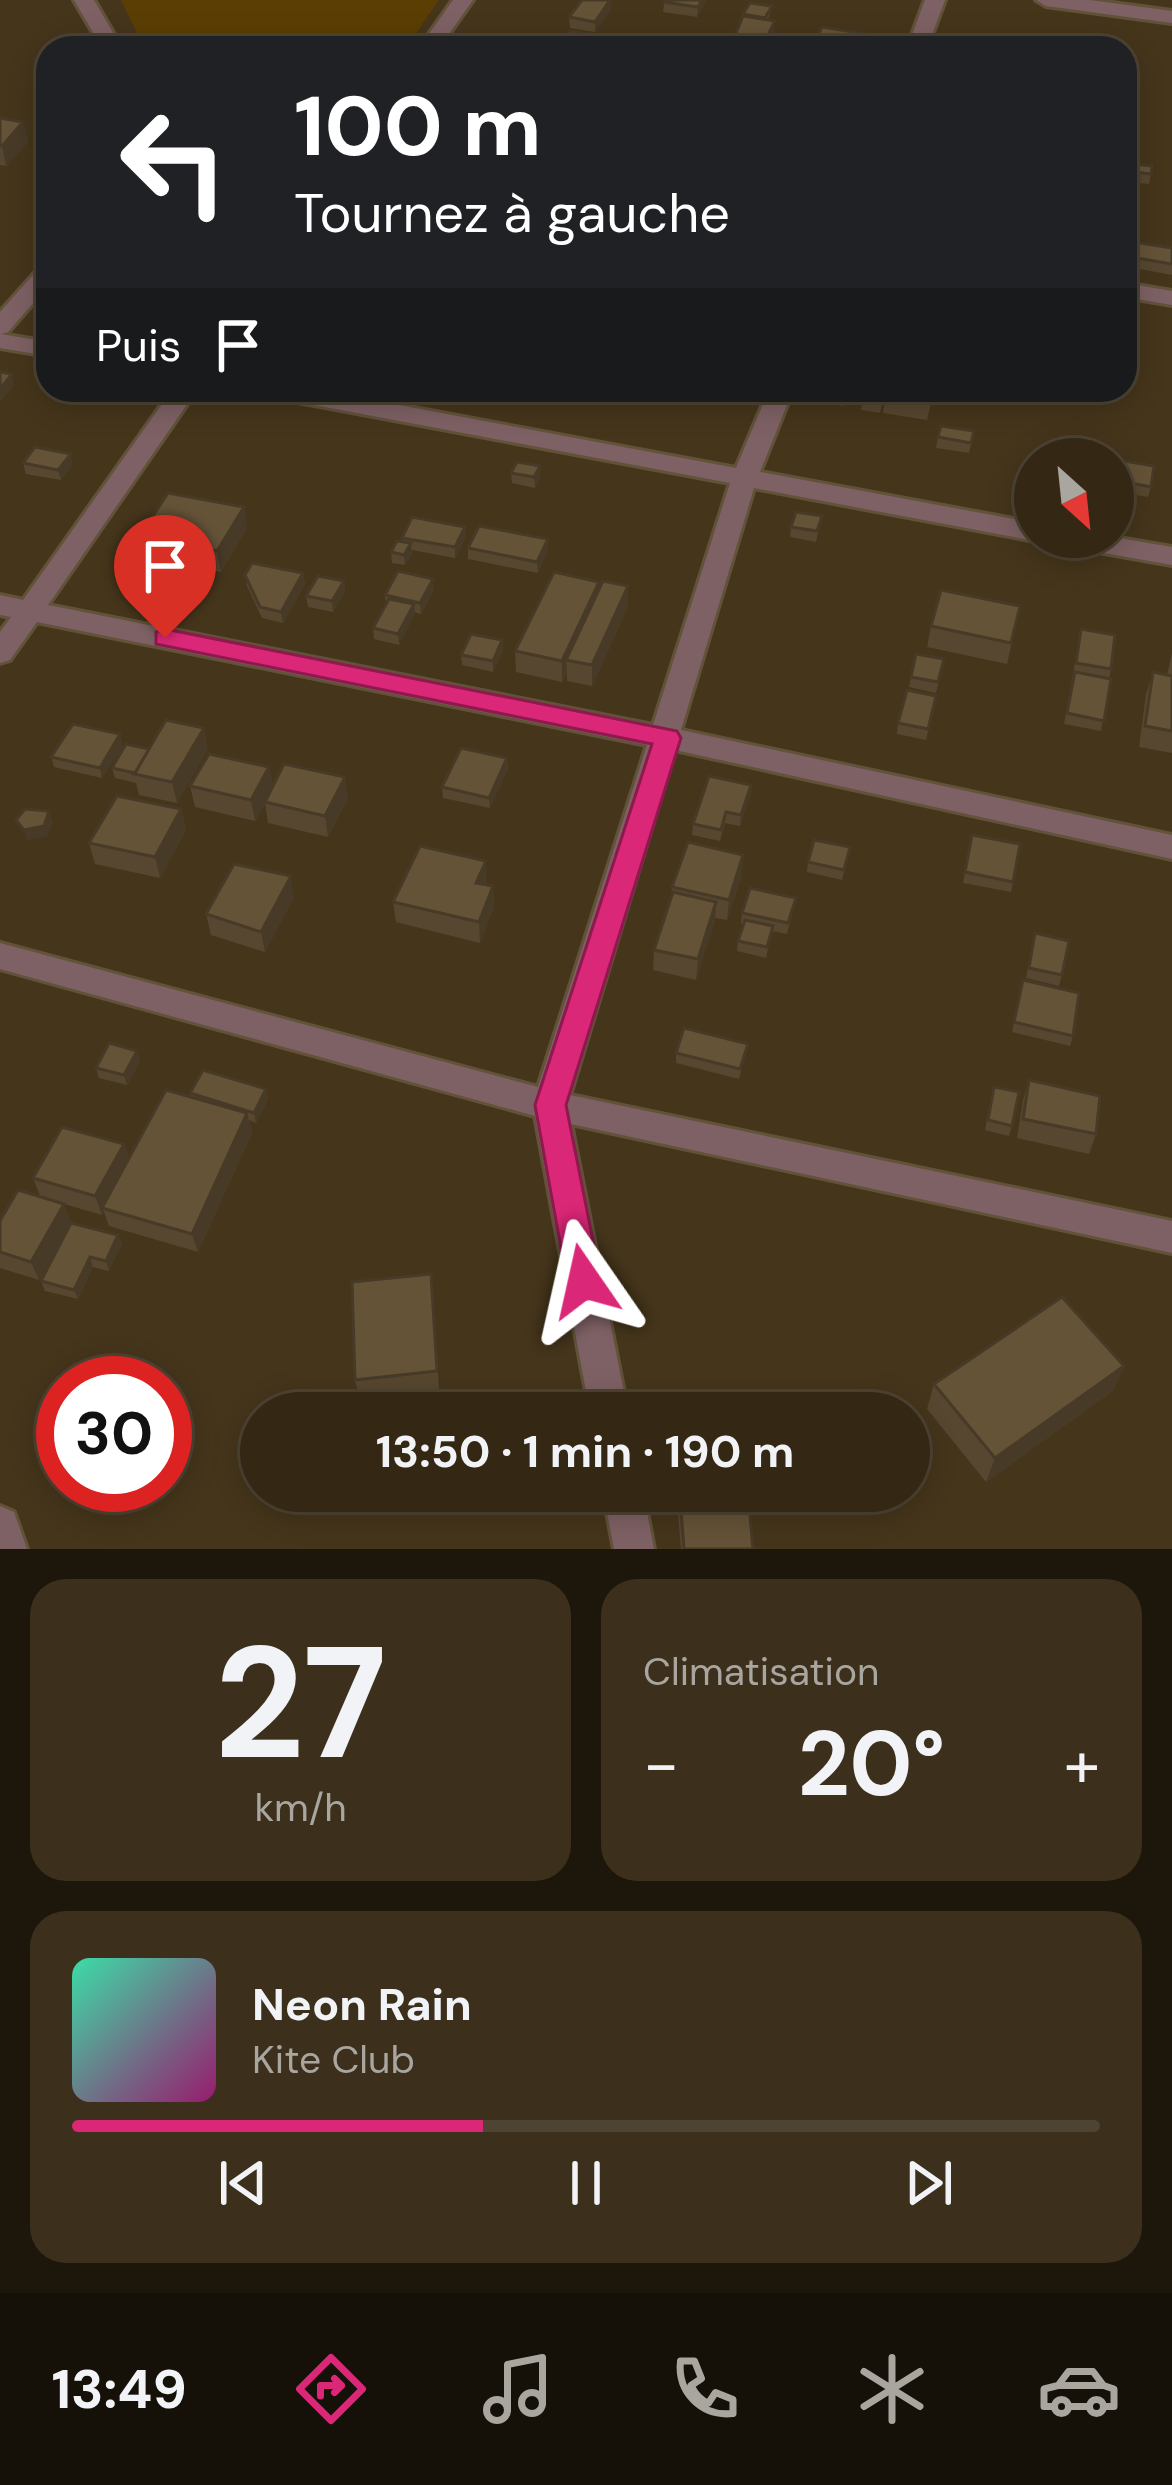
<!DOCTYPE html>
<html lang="fr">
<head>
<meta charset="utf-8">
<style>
	:root { --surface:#342814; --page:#3c301d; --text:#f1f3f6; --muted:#a9a6a0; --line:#4e4434; --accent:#db2777 }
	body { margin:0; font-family:"DM Sans",sans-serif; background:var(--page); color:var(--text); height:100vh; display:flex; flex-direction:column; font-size:45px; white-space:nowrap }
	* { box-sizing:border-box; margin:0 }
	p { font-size:39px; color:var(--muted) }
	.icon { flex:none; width:66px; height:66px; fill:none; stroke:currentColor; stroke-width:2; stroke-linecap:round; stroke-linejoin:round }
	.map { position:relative; height:1549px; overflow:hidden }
	.panel { display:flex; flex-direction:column; gap:30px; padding:30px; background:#1d160b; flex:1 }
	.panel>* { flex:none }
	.top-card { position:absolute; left:36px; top:36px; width:1101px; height:366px; border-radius:36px; box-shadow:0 6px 30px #0003,0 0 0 3px var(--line); background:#202124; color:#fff; overflow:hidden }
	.needle { width:78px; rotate:153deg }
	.buttons { position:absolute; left:1014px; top:438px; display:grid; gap:24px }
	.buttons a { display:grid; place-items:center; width:120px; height:120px; border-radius:50%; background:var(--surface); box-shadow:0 6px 30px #0003,0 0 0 3px var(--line); font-size:60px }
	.speed { position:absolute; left:36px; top:1356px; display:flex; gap:24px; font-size:60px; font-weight:700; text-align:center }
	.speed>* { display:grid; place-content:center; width:156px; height:156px; border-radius:50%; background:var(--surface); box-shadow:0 6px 30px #0003,0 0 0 3px var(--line); line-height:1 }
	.speed .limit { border:18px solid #d22; background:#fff; color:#111 }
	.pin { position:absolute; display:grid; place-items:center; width:102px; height:102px; color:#fff; margin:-123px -51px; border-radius:50% 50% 50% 0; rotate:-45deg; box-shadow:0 0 12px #0007 }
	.pin .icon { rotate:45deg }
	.me { position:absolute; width:132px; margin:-66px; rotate:349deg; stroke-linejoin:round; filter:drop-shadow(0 0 9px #0008) }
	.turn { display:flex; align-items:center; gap:42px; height:252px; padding:0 60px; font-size:54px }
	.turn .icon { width:156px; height:156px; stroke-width:2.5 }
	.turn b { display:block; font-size:84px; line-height:102px }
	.then { display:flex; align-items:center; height:114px; padding:0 60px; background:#0003; gap:24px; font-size:45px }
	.big { font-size:90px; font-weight:700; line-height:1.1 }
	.panel .tile { flex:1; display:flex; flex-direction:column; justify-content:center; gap:18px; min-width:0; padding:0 42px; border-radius:36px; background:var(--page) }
	.panel .dial { align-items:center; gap:0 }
	.dial b { font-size:156px; line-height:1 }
	.song { display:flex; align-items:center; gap:36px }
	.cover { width:144px; height:144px; border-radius:18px; background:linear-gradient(135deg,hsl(160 70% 55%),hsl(320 70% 35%)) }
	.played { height:12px; border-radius:6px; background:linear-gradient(90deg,var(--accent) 40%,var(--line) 40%) }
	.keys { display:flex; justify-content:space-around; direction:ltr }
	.heat { display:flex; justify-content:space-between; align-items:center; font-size:66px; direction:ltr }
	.panel .tiles { flex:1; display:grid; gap:30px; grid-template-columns:1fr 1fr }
	.tile:last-child { grid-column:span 2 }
	.trip { position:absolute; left:240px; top:1392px; width:690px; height:120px; border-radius:60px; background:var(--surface); box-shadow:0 6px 30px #0003,0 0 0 3px var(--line); font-weight:700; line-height:120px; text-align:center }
	.dock { display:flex; height:192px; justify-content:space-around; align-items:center; background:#151008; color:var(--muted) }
	.dock .icon { width:84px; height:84px }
	.dock .on { color:var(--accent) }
	.dock b { font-size:54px; color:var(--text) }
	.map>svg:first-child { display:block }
	.green { fill:#5b3e04 }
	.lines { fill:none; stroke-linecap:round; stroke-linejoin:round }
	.street-casing { stroke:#62523a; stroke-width:6 }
	.street { fill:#7e6165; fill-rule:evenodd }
	.wall { fill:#574730 }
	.shaded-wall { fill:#473a27 }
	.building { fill:#655338; stroke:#473a27; stroke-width:3 }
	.route { fill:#db2777; stroke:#8e194d; stroke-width:3 }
</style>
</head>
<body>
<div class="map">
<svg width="1172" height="1549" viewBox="0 0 1172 1549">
	<rect width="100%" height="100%" fill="#45351b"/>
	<polygon class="green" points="121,0 439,0 406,48 144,48"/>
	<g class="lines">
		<defs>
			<g id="street">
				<polygon points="74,0 94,0 122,48 102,48"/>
				<polygon points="453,0 473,0 439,48 419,48"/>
				<polygon points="925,0 945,0 927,48 907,48"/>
				<polygon points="1036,0 1090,0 1172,11 1172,23 1046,6"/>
				<polygon points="48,265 48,286 8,332 1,334 48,342 48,356 0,348 0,312 40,267"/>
				<polygon points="1125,283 1172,291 1172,305 1125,297"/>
				<polygon points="172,390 197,390 48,605 653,725 730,483 277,398 265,390 318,390 736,468 769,390 793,390 760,472 1035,523 1035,537 1044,538 1035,541 754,488 681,730 1172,835 1172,859 675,750 570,1095 1172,1221 1172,1253 571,1124 628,1413 590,1413 535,1116 0,969 0,943 538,1087 647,745 37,622 10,660 0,663 0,632 11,617 0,615 0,595 23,600"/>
				<polygon points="1052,537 1113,537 1172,547 1172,565 1065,546"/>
				<polygon points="603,1491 643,1491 654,1549 614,1549"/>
				<polygon points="0,1506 14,1512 27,1549 0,1549"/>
			</g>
		</defs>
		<use href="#street" class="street-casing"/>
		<use href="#street" class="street"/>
	</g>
	<g class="wall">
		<polygon points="611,0 611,9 595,32 570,28 569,17"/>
		<polygon points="665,0 706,0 697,17 663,12"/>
		<polygon points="772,6 768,20 774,41 770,48 733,48 734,38 743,14"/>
		<polygon points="0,118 23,122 28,142 6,166 0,165"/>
		<polygon points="1125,170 1151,174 1149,184 1139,183 1136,201 1125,200"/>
		<polygon points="1134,242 1172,248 1172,275 1129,267"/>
		<polygon points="832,390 848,390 844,406 830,403"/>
		<polygon points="864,390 885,390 880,413 861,410"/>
		<polygon points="887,390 934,390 927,420 883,413"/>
		<polygon points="952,390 988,390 985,405 950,400"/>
		<polygon points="974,431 969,453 936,448 938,437"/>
		<polygon points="1119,460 1151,487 1148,497 1113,491"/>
		<polygon points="23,463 73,465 61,480 26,474"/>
		<polygon points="540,466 540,477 535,488 512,483 511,473"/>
		<polygon points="244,507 247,528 221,572 145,557 140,536"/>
		<polygon points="822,516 816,542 790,537 791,527"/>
		<polygon points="466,537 455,558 412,550 412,554 405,565 392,563 391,552 402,542 402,538"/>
		<polygon points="548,539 548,550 538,573 468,559 468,548"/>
		<polygon points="303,573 305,584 283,623 262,618 247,586 245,575"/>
		<polygon points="344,581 345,592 333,612 308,607 306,596"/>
		<polygon points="599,589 628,607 592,686 567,681 567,673 562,682 516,672 515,651"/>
		<polygon points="434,590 421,614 414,612 399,645 374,639 373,628 386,604 385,595"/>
		<polygon points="1020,606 1007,664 927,647 931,626"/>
		<polygon points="1081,629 1111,669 1101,731 1064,724"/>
		<polygon points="502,640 503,651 493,672 462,665 461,655"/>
		<polygon points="1172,653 1172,753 1139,747 1146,694 1153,672 1167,675"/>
		<polygon points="916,654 944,659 936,693 909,687"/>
		<polygon points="936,696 926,740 897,734 898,723"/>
		<polygon points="123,745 102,778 54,767 51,757"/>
		<polygon points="149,749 208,749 177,803 139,795 136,783 115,778 112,768"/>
		<polygon points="507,758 508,769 490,808 443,798 442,787"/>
		<polygon points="269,767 273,787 348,798 328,837 268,823 265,803 255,821 195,807 190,786"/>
		<polygon points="751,785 750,795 740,826 725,823 720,841 692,835 693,824"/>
		<polygon points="181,809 186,830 160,878 95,864 89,843"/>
		<polygon points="972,835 1013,882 1011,892 963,883"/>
		<polygon points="848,858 842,880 807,872 808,862"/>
		<polygon points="742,875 727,920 715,918 696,980 653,970 654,950 671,896 672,887"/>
		<polygon points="487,882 486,885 493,886 494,907 480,943 396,922 393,902"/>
		<polygon points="294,897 265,952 211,935 206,914"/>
		<polygon points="794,908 787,934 772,931 766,958 737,951 738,941 743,924 741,924 742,913"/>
		<polygon points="1033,944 1062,975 1059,986 1026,978"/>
		<polygon points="1023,980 1073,1036 1070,1046 1012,1032"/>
		<polygon points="748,1044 739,1079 676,1063 676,1053"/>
		<polygon points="137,1051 140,1061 127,1085 99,1078 96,1068"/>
		<polygon points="1029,1080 1096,1134 1089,1154 1017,1138 1023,1100"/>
		<polygon points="266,1089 268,1099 256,1123 249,1120 252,1133 198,1252 109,1226 104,1212 102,1215 64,1204 71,1223 118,1235 122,1244 109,1271 93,1267 78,1299 45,1291 41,1281 69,1227 39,1280 0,1268 0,1221 40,1196 33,1178 124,1144 129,1159 191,1097 190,1093"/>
		<polygon points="991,1097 1012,1126 1009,1136 985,1130"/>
		<polygon points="431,1274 439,1389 359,1397 355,1380"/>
		<polygon points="1124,1366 1113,1391 986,1482 927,1409 934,1384"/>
		<polygon points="680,1497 753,1549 681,1549 678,1514"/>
	</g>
	<g class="shaded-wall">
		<polygon points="611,0 611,9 595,32 595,22"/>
		<polygon points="702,0 706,0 706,2 697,17 698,7"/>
		<polygon points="775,21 774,41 770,48 764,48 765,41"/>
		<polygon points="584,33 584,43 581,48 574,48"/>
		<polygon points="23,122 28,142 6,166 2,146"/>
		<polygon points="12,374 14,385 0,403 0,389"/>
		<polygon points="71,454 73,465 61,480 58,470"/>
		<polygon points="540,466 540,477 535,488 534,477"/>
		<polygon points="244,507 247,528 221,572 217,551"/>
		<polygon points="465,527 466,537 455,558 455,547"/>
		<polygon points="548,539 548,550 538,573 537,562"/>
		<polygon points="411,543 412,554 405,565 404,555"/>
		<polygon points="303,573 305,584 283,623 281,612"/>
		<polygon points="433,579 434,590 421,614 420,603"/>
		<polygon points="344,581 345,592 333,612 332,601"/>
		<polygon points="599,582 599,603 566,660 567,673 562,682 562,661"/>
		<polygon points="628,586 628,607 592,686 592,665"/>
		<polygon points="414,604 415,615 399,645 398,634"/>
		<polygon points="502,640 503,651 493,672 493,661"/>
		<polygon points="204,728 208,749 177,803 172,782"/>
		<polygon points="120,734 123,745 102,778 100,768"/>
		<polygon points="507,758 508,769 490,808 489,798"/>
		<polygon points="269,767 273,788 255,821 251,800"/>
		<polygon points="345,777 348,798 328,837 325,816"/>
		<polygon points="751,785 750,795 740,826 741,815"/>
		<polygon points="181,809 186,830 160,878 155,857"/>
		<polygon points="49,811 53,822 47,837 27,840 24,830"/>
		<polygon points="743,855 742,875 727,920 729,900"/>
		<polygon points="486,861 487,882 477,903 476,883"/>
		<polygon points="291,876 294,897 265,952 261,932"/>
		<polygon points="493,886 494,907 480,943 479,922"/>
		<polygon points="716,902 715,922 696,980 698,959"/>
		<polygon points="137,1051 140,1061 127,1085 124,1075"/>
		<polygon points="266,1089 268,1099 256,1123 254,1113"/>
		<polygon points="247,1113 252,1133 198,1252 192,1234"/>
		<polygon points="124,1144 130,1163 102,1208 104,1212 102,1215 95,1196"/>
		<polygon points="64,1204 71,1223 39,1280 31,1262"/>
		<polygon points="118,1235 122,1244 109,1271 106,1261"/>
		<polygon points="90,1257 93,1267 78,1299 74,1290"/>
		<polygon points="1124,1366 1113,1391 986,1482 995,1458"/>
	</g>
	<g class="building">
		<polygon points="582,0 610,0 595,22 569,17"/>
		<polygon points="665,0 702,0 698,7 664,2"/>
		<polygon points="750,3 772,6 765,18 743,14"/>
		<polygon points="743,16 775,21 765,41 734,38"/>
		<polygon points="822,27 879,36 873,48 811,48"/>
		<polygon points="571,31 584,33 574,47 561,45"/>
		<polygon points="677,37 670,48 632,48 636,41"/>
		<polygon points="0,118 23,122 2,146 0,145"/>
		<polygon points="1126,163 1152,166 1151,174 1126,171"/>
		<polygon points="1125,174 1139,175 1138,191 1125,189"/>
		<polygon points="1134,242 1172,248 1172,264 1131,257"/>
		<polygon points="0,372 12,374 0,389"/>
		<polygon points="832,390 848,390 846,395 831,393"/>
		<polygon points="864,390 884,390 882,402 862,399"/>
		<polygon points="887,390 932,390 930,399 886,392"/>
		<polygon points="959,390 988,390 987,394"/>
		<polygon points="941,426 974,431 971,443 938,437"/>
		<polygon points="35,447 71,454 58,470 23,463"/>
		<polygon points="1119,460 1154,466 1151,487 1115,480"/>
		<polygon points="517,462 540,466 534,477 511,473"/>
		<polygon points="168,493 244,507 217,551 140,536"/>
		<polygon points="796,512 822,516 817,531 791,527"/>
		<polygon points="412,517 465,527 455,547 402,538"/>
		<polygon points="479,526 548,539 537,562 468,548"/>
		<polygon points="397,541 411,543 404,555 391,552"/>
		<polygon points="252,563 303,573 281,612 260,607 245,575"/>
		<polygon points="398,571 433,579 420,603 385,595"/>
		<polygon points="554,572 599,582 562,661 515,651"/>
		<polygon points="318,576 344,581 332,601 306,596"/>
		<polygon points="603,581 628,586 592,665 566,660"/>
		<polygon points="941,590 1020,606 1011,643 931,626"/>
		<polygon points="389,599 414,604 398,634 373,628"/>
		<polygon points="1081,629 1115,635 1111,669 1076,663"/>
		<polygon points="471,634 502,640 493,661 461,655"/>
		<polygon points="916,654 944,659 938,682 911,677"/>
		<polygon points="1075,672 1111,679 1104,721 1067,713"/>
		<polygon points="1153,672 1172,676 1172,731 1145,726"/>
		<polygon points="907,690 936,696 928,729 898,723"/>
		<polygon points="166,720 204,728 172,782 134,774"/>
		<polygon points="73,724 120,734 100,768 51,757"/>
		<polygon points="126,744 149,749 135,773 112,768"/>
		<polygon points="461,748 507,758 489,798 442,787"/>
		<polygon points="209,754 269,767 251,800 190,786"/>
		<polygon points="284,764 345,777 325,816 265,802"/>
		<polygon points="709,776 751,785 741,815 726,812 721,830 693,824"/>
		<polygon points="117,796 181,809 155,857 89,843"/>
		<polygon points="25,809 49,811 44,826 24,830 16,820"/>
		<polygon points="972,835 1020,844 1013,882 965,872"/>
		<polygon points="814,840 850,847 844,870 808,862"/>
		<polygon points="688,842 743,855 729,900 672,887"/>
		<polygon points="420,846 486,861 476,883 493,886 479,922 393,902"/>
		<polygon points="234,864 291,876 261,932 206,914"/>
		<polygon points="750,888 796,898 788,923 742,913"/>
		<polygon points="673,892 716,902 698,959 654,950"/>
		<polygon points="745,920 773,926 767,947 738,941"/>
		<polygon points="1035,933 1069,941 1062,975 1029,968"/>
		<polygon points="1023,980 1079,993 1073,1036 1014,1022"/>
		<polygon points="684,1028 748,1044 740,1069 676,1053"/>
		<polygon points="109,1043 137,1051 124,1075 96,1068"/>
		<polygon points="203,1070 266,1089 254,1113 190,1093"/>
		<polygon points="1029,1080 1100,1096 1096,1134 1023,1119"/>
		<polygon points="994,1087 1019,1092 1012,1126 988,1120"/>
		<polygon points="166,1090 247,1113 192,1234 102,1208"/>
		<polygon points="62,1127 124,1144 95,1196 33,1178"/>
		<polygon points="18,1190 64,1204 31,1262 0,1252 0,1221"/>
		<polygon points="71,1223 118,1235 106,1261 90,1257 74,1290 41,1281"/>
		<polygon points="431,1274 437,1371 355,1380 352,1282"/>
		<polygon points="1062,1297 1124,1366 995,1458 934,1384"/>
		<polygon points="748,1494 753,1549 684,1549 680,1497"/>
	</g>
	<polygon class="route" points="165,629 677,731 681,738 566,1105 601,1281 596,1292 584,1296 572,1292 567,1281 535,1105 652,744 156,644 156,632"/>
</svg>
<div class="buttons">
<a><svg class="needle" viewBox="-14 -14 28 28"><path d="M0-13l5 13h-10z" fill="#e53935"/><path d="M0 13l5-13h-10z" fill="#a9a6a0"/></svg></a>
</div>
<div class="speed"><div class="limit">30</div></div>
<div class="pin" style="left:165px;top:638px;background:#d93025"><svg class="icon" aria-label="arrive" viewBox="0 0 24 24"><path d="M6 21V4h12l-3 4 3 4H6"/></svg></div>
<svg class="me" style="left:584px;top:1281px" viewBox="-20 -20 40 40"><path d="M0-17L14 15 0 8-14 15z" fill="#db2777" stroke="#fff" stroke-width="4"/></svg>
<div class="trip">13:50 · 1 min · 190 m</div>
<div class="top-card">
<div class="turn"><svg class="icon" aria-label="left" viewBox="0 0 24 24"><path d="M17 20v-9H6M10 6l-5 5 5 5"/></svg><div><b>100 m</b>Tournez à gauche</div></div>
<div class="then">Puis<svg class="icon" aria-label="arrive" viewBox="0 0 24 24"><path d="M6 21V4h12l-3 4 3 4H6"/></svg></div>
</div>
</div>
<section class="panel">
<div class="tiles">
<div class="tile dial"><b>27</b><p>km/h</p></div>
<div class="tile"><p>Climatisation</p>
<div class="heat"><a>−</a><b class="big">20°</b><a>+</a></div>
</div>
<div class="tile">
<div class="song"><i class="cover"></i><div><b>Neon Rain</b><p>Kite Club</p></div></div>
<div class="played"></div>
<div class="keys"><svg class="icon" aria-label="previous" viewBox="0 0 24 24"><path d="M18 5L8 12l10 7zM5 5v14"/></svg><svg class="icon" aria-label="pause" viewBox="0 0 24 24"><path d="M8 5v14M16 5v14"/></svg><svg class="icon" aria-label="next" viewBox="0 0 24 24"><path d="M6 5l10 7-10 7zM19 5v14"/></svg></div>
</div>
</div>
</section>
<nav class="dock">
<b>13:49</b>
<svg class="icon on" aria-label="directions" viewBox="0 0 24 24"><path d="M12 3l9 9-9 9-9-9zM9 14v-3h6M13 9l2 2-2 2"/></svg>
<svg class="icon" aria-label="music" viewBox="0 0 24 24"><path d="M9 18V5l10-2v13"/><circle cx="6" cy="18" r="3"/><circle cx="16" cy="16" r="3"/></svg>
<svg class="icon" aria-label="phone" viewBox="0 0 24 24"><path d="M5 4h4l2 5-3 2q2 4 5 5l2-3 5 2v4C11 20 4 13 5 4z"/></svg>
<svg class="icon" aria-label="climate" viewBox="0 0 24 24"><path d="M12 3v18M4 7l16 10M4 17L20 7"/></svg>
<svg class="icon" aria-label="car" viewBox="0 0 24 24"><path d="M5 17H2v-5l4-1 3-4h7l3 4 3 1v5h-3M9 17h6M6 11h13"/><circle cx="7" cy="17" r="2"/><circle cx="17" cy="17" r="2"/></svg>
</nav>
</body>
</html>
